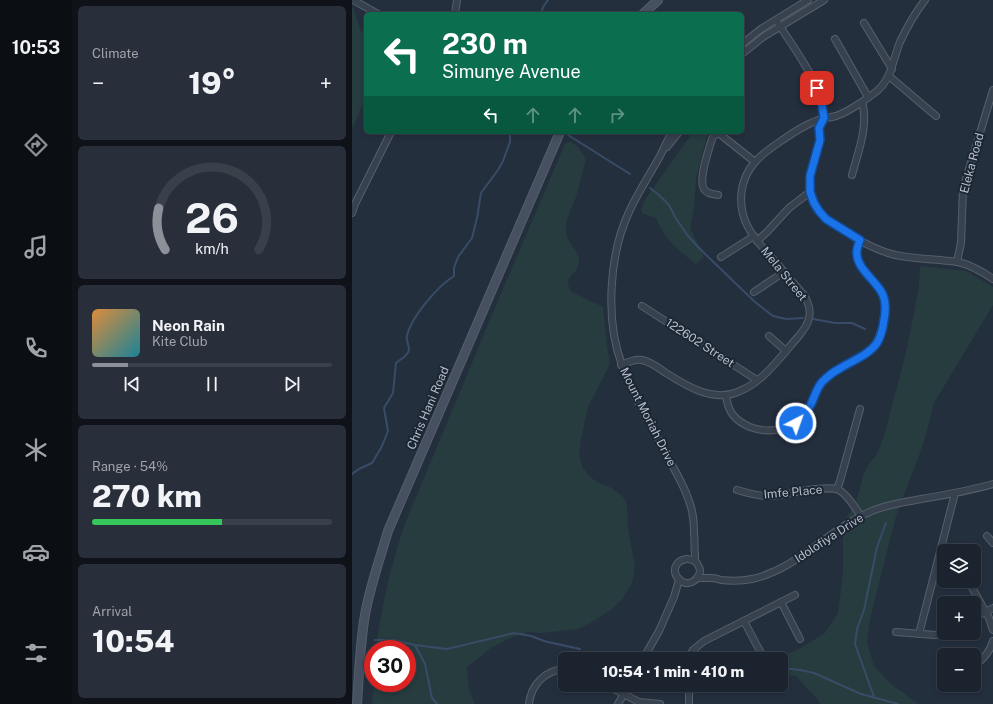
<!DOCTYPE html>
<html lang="en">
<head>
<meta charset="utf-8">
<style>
	:root { --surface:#1b232e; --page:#282f3a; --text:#f1f3f6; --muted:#a0a4aa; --line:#39404a; --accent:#8c9099 }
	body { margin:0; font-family:"Public Sans",sans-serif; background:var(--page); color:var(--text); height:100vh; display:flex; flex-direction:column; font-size:15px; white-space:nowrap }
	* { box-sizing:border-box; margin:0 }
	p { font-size:13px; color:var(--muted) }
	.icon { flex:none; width:22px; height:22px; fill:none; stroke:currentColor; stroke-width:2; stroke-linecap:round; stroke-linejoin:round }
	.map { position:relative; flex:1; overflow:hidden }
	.panel { display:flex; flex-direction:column; gap:6px; padding:6px; background:#0f1319; width:280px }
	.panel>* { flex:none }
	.banner { position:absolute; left:12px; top:12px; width:380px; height:122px; border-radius:6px; box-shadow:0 2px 6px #0003,0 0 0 1px var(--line); background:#0b6e4f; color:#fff; overflow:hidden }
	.fabs { position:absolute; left:585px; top:544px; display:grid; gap:8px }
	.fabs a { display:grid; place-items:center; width:44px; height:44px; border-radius:6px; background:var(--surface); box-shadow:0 2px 6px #0003,0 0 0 1px var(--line); font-size:20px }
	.speed { position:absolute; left:12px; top:640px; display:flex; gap:8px; font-size:20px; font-weight:700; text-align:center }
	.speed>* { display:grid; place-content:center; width:52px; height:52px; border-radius:50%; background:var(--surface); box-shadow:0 2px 6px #0003,0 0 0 1px var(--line); line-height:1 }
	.speed .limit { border:6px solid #d22; background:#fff; color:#111 }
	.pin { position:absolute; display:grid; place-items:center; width:34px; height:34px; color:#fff; margin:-17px; border-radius:8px; box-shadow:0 2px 6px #0006 }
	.me { position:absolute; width:44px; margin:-22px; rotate:41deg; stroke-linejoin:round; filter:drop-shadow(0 0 3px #0008) }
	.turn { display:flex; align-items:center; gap:14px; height:84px; padding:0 12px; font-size:18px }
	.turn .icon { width:52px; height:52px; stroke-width:2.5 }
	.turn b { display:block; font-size:28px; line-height:34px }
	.lanes { display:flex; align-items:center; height:38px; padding:0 12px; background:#0003; justify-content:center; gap:20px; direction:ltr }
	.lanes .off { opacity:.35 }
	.big { font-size:30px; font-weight:800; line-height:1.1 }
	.panel .tile { flex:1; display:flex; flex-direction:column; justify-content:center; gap:6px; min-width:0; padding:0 14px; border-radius:6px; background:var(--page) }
	.panel .dial { align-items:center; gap:0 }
	.dial svg { height:104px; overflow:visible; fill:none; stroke:var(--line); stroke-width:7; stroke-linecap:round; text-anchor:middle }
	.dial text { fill:var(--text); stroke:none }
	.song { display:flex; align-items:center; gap:12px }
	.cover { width:48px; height:48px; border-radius:6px; background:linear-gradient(135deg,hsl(30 70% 55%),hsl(190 70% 35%)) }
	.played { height:4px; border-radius:2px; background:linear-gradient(90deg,var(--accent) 15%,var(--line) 15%) }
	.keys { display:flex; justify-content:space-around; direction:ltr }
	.heat { display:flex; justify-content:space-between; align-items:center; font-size:22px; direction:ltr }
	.charge { height:6px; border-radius:3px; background:linear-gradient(90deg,#34c759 54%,var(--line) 0) }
	.trip { position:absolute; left:206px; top:652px; width:230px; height:40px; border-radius:6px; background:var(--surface); box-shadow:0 2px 6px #0003,0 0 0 1px var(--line); font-weight:800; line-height:40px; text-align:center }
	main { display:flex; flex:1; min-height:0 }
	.dock { display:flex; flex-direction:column; width:72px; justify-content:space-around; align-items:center; background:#0b0e12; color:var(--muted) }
	.dock .icon { width:28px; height:28px }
	.dock .current { color:var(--accent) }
	.dock b { font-size:18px; color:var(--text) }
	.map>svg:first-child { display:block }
	.green { fill:#263c3f }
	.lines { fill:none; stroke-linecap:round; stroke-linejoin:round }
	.stream { stroke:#394c67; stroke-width:2 }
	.minor-casing { stroke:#565f6c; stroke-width:8 }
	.secondary-casing { stroke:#565f6c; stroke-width:10 }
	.minor { stroke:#38414e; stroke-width:6 }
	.secondary { stroke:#465061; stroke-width:8 }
	.route-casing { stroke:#114b97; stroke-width:10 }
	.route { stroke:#1a73e8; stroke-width:7 }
	.labels { text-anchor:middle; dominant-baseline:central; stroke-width:4; stroke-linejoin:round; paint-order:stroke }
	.street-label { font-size:12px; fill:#b4bcc9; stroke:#1d2633 }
</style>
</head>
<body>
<main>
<nav class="dock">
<b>10:53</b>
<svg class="icon current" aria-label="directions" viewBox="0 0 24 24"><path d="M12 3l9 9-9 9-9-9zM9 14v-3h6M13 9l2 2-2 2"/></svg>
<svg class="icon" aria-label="music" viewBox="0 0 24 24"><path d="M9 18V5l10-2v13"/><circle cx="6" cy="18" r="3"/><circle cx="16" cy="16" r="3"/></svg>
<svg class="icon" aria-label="phone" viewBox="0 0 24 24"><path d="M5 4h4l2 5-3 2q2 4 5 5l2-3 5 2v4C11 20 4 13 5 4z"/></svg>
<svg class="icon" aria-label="climate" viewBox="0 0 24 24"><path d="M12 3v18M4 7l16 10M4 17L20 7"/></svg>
<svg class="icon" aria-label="car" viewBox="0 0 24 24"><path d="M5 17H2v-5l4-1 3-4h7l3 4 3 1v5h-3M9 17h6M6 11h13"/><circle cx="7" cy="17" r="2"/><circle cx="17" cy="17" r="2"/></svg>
<svg class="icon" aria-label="filters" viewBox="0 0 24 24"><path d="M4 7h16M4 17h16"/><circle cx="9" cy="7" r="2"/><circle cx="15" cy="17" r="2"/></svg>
</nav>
<section class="panel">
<div class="tile"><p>Climate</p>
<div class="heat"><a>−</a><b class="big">19°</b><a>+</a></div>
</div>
<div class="tile dial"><svg viewBox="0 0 100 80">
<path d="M14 69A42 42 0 1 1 86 69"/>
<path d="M14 69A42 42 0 0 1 9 37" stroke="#8c9099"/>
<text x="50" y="56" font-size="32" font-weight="700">26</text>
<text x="50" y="72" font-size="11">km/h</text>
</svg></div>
<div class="tile">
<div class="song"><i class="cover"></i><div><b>Neon Rain</b><p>Kite Club</p></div></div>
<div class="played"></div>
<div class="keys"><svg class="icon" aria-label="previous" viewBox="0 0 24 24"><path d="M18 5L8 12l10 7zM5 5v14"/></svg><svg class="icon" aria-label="pause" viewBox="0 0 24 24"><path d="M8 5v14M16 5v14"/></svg><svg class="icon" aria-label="next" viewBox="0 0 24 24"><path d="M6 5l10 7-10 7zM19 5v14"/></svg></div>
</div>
<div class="tile"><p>Range · 54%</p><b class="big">270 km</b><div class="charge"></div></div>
<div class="tile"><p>Arrival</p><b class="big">10:54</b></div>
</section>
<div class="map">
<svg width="641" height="704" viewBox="0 0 641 704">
	<rect width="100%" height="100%" fill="#242f3e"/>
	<g class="green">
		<polygon points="0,5 9,31 14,35 14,98 0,128"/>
		<path d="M341 132H356L344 179 342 208 338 228 352 257 344 264C326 250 312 239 304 218L291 214 289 210 294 198Z"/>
		<path d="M218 142C223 144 225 146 228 150 229 152 232 155 233 158 234 162 232 169 230 173 229 180 227 187 225 194 222 205 213 218 214 229 214 243 226 248 227 260 228 276 208 275 220 292L251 307 255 346 258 364 236 407 229 439 227 455 231 468 238 477 247 483 260 488 271 497 274 502 275 507 276 527 278 540 283 566 282 575 279 585 271 598 259 610 240 622 226 629 190 633 176 632 158 638 134 651 133 653 115 667 117 689 123 704H20L22 683H55V649H24C29 607 39 566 52 526L142 310 213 144Z"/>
		<polygon points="568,266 614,271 641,287 641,305 582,403 571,445 544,516 518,619 515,643 522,666 539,684 565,703 564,704 468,704 466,700 444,676 429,675 429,659 423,659 445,650 472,634 486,613 491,573 491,537 494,518 504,502 511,476 516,465 525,454 533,433 555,348 567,287"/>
	</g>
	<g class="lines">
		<g class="stream">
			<polyline points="189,14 191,7 196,0"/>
			<polyline points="216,135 278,174"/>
			<polyline points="298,188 308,196 317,205 323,217 336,236 349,250 403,302 421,316 434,319 451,318"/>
			<polyline points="461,319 483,323 500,323 513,329"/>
			<path d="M0 474 7 469 20 463 30 446 36 431 32 408 41 393 44 363C47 360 52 358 54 355 61 349 53 342 55 335 60 316 86 286 102 276V268L106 257 120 238 125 218 129 193 146 170 151 161 158 142V132"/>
			<polyline points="23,640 42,640 63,645 95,649 162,633 179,636 192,641 205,644 228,649"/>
			<polyline points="63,645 73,664 80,698 85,704"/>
			<polyline points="429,669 431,668 448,670 462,673 509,694 546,704"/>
			<polyline points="522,697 503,644 505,629 512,610 525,547 534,523"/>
		</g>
		<defs>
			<g id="minor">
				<polyline points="1,0 26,14"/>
				<polyline points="103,14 105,0"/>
				<path d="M424 20C439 44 466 79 471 107 471 111 472 116 471 119 470 122 468 125 467 127 466 131 468 136 468 139 467 147 463 155 461 163 456 183 457 207 476 220 496 234 519 249 543 255 558 258 573 259 588 260 594 261 600 261 606 262 618 265 631 272 641 279"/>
				<polyline points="512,23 540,69"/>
				<polyline points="483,39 516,97"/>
				<polyline points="390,44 409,29 456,0"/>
				<polyline points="390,54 411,37 472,0"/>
				<polyline points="537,76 584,116"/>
				<path d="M320 132C316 139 313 146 309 154 299 173 286 192 277 212 257 255 253 320 270 365 274 376 279 386 283 396 295 419 308 442 320 465 326 476 333 488 337 501 341 511 342 522 342 533 343 541 342 546 343 554 343 556 343 558 343 560 345 564 348 567 348 571 347 581 335 587 328 580 315 570 329 552 344 562"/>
				<polyline points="315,147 327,132"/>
				<path d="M500 175C506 152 517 125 510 102"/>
				<path d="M366 195C361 194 355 194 352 189 346 180 357 149 360 139 362 134 365 133 369 135L403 162"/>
				<polyline points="0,213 3,204 39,132"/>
				<polyline points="405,241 415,232 437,208 458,192"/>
				<polyline points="369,257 402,236"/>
				<polyline points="605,262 609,243 611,189 641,90"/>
				<polyline points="402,292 432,272"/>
				<polyline points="290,306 405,380"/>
				<polyline points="417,336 434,351"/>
				<path d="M269 365C276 362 283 359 290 360 299 362 307 368 314 373 336 387 362 403 388 391 412 381 429 356 446 337 458 323 462 312 452 295 441 283 431 270 420 258 411 248 402 239 396 227 385 206 387 180 403 162 410 154 420 147 429 141 438 135 446 129 455 125 460 122 466 120 472 118 476 118 480 117 484 116 496 112 515 99 525 91 540 78 541 59 548 42 555 27 563 13 573 0"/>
				<path d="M374 395C376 412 382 420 398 427 420 435 444 429 457 408 465 395 464 386 478 375 495 361 521 357 528 334 532 323 536 309 532 298 527 282 507 271 505 255 504 249 506 244 508 240"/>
				<polyline points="485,489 488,481 508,409"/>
				<path d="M385 490C396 493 407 497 419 496 434 495 475 484 487 490 496 495 503 508 509 516"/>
				<polyline points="635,536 641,543"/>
				<path d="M345 578C350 578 355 578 360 578 363 578 366 579 369 580 379 581 390 581 400 579 447 569 480 525 525 509 539 504 554 502 569 499 593 495 617 491 641 484"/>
				<polyline points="618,584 637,618 641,630"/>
				<polyline points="429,602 448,639"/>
				<polyline points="622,618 641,608"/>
				<polyline points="392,621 412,659"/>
				<polyline points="544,632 583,635 592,633"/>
				<polyline points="567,634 603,493"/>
				<polyline points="291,659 307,631 322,597 327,580"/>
				<polyline points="336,659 341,650 352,641 443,595"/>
				<path d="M622 666C632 659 638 652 641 641"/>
				<polyline points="589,676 592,676"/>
				<polyline points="254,685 287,702 308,704"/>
				<polyline points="336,685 337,692 337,704"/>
				<path d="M177 704C179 685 193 670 213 669"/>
				<polyline points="266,704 277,685"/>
			</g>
			<g id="secondary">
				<polyline points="291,14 306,0"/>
				<path d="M5 704C7 674 8 644 13 615 18 586 28 559 36 531L208 132"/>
			</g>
		</defs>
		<use href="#minor" class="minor-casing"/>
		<use href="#secondary" class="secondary-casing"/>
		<use href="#minor" class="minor"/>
		<use href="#secondary" class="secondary"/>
	</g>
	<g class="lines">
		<defs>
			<path id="route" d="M444 423C449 418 454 413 458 406 462 399 464 389 470 382 475 377 481 372 487 369 499 361 516 356 525 343 529 336 531 328 532 320 534 310 534 301 530 293 523 280 506 269 505 255 504 249 506 245 508 240L474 219 467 211 462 203 458 192V176L468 140 467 128 472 118 469 99 465 88"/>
		</defs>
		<use href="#route" class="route-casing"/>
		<use href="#route" class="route"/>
	</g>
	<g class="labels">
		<g class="street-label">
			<text transform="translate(620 163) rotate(-75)">Eleka Road</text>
			<text transform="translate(432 274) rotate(51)">Mela Street</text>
			<text transform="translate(348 343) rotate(33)">122602 Street</text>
			<text transform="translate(76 408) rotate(-67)">Chris Hani Road</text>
			<text transform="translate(296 417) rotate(63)">Mount Moriah Drive</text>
			<text transform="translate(441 492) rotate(-5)">Imfe Place</text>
			<text transform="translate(477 538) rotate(-33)">Idolofiya Drive</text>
		</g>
	</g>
</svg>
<div class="fabs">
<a><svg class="icon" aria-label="layers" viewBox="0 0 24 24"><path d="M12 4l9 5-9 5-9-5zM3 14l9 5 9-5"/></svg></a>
<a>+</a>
<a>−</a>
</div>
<div class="speed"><div class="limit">30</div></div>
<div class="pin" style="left:465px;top:88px;background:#d93025"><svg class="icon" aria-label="arrive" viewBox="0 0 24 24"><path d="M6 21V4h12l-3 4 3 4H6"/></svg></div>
<svg class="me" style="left:444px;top:423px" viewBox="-20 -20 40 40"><circle r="17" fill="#1a73e8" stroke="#fff" stroke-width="3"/><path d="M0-11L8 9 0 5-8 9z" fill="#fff"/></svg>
<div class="trip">10:54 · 1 min · 410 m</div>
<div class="banner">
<div class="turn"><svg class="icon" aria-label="left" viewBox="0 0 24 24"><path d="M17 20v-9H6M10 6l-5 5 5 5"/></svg><div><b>230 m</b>Simunye Avenue</div></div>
<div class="lanes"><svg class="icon" aria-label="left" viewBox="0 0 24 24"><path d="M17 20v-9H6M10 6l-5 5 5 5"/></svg><svg class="icon off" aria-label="ahead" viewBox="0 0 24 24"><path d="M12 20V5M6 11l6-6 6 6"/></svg><svg class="icon off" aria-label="ahead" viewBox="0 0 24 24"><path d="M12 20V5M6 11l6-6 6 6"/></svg><svg class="icon off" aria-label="right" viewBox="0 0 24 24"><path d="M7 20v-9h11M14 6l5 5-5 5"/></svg></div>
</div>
</div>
</main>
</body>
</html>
